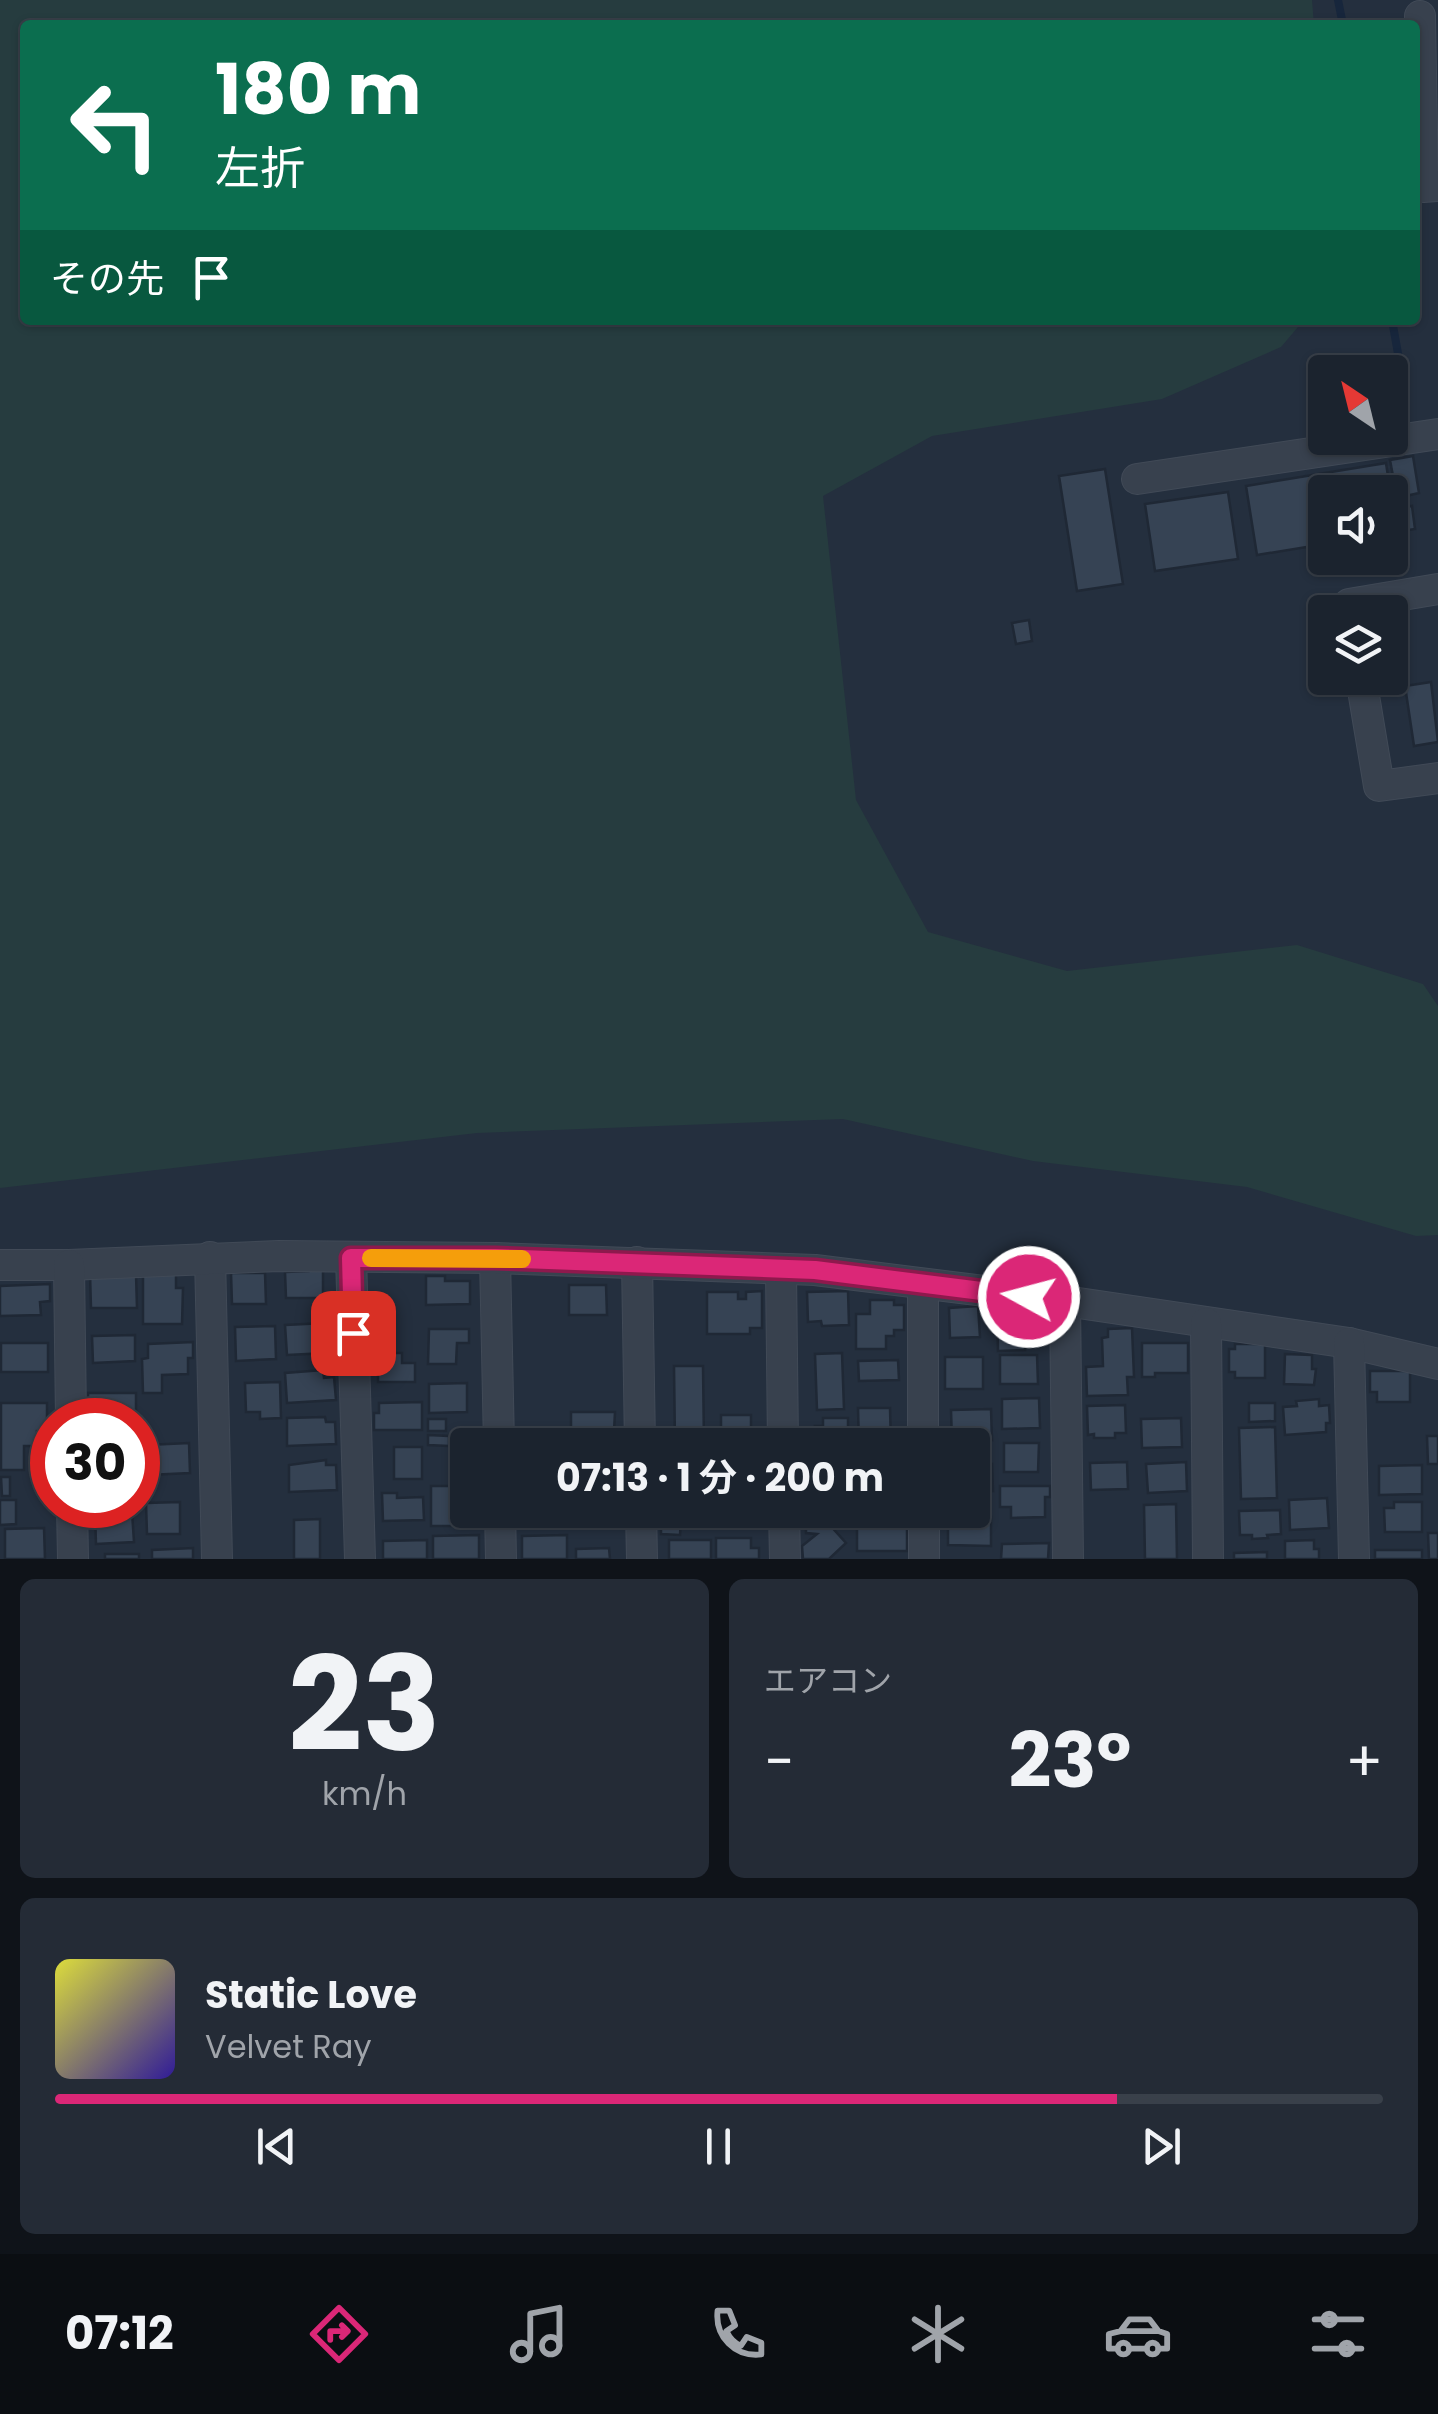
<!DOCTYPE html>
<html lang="ja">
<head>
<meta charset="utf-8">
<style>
	:root { --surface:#1b232e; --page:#242b36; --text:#f1f3f6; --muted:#a0a4aa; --line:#39404a; --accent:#db2777 }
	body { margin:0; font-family:Poppins,"Noto Sans JP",sans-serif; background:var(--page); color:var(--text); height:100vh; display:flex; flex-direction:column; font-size:38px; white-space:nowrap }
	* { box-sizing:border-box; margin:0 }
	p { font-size:32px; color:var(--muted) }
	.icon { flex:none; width:55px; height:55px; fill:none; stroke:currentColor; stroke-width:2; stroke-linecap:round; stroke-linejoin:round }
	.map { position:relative; height:1559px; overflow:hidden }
	.panel { display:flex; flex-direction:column; gap:20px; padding:20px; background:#0f1319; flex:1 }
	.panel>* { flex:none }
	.banner { position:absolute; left:20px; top:20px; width:1400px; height:305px; border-radius:10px; box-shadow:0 2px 8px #0004,0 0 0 2px var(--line); background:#0b6e4f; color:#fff; overflow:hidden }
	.needle { width:65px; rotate:325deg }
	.controls { position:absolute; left:1308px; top:355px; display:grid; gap:20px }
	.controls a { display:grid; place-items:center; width:100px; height:100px; border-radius:10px; background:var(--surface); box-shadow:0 2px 8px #0004,0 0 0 2px var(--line); font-size:50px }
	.speed { position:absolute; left:30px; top:1398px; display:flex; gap:20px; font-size:50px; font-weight:700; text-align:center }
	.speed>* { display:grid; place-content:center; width:130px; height:130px; border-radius:50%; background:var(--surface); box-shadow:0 2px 8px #0004,0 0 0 2px var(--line); line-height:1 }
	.speed .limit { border:15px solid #d22; background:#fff; color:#111 }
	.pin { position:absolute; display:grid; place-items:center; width:85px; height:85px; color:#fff; margin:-42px; border-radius:20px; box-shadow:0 5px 15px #0006 }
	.me { position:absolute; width:110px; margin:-55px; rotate:277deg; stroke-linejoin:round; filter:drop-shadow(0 0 8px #0008) }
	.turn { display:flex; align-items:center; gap:35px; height:210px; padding:0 30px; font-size:45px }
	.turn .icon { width:130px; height:130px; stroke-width:2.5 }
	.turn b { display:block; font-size:70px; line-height:85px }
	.then { display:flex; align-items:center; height:95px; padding:0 30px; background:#0003; gap:20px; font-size:38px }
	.big { font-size:75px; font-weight:700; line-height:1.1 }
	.panel .tile { flex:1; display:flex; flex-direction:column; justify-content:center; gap:15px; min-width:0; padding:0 35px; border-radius:15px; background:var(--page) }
	.panel .dial { align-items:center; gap:0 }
	.dial b { font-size:130px; line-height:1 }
	.song { display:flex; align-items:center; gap:30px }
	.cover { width:120px; height:120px; border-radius:15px; background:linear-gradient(135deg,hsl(60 70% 55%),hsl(250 70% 35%)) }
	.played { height:10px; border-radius:5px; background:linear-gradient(90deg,var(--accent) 80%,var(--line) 80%) }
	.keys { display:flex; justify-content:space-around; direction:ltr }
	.heat { display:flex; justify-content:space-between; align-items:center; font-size:55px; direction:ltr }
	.panel .tiles { flex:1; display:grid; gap:20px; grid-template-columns:1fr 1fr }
	.tile:last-child { grid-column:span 2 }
	.trip { position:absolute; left:450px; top:1428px; width:540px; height:100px; border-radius:10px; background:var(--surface); box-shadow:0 2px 8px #0004,0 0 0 2px var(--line); font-weight:700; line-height:100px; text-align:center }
	.menu { display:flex; height:160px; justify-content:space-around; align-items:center; background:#0b0e12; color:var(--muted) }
	.menu .icon { width:70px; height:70px }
	.menu .current { color:var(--accent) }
	.menu b { font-size:45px; color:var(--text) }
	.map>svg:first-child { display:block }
	.green { fill:#263c3f }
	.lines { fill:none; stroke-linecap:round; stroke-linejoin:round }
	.stream { stroke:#17263c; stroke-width:8 }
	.building { fill:#364354; stroke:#1f2835; stroke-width:2.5 }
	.minor-casing { stroke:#414a57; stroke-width:32 }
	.minor { stroke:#38414e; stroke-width:30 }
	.route-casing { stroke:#8e194d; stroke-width:25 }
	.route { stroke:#db2777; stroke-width:18 }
	.slow { stroke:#f59e0b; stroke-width:18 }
</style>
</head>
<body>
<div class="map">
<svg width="1438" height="1559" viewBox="0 0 1438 1559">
	<rect width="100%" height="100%" fill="#242f3e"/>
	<polygon class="green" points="0,0 1312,0 1314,25 25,25 25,320 1304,320 1281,347 1162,399 932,436 823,496 856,800 928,932 1067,971 1297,945 1423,984 1438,1006 1438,1235 1416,1236 1247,1187 1033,1161 843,1119 477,1133 0,1188"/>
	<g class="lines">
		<g class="stream">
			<polyline points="1338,0 1343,25"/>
			<polyline points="1392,320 1399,359"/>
		</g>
	</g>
	<g class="building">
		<polygon points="1413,456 1419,493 1397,498 1390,460"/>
		<polygon points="1386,463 1393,509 1412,506 1415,529 1390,533 1390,492 1325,492 1325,544 1257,555 1246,486"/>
		<polygon points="1105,469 1123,584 1077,591 1059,476"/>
		<polygon points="1228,492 1238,559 1155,571 1145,504"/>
		<polygon points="1029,620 1032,641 1016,644 1012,623"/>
		<polygon points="1431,682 1438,742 1414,746 1405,686"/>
		<polygon points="323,1267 323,1298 286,1298 285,1272 308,1271 307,1268"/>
		<polygon points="231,1273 265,1273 266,1304 232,1304"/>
		<polygon points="90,1274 136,1274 137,1308 91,1308"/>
		<polygon points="143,1274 176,1274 176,1288 183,1288 182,1324 143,1324"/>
		<polygon points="426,1276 445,1276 445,1281 470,1281 470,1304 426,1305"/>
		<polygon points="50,1284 50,1301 40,1302 41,1315 0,1316 0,1286"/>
		<polygon points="569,1285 606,1285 607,1315 569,1315"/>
		<polygon points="762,1291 762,1328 750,1328 750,1334 707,1334 707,1292 738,1292 738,1299 746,1299 746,1292"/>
		<polygon points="848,1291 849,1325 822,1326 821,1321 808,1322 807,1292"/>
		<polygon points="870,1300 894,1300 894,1305 904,1305 904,1330 894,1330 894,1336 886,1336 886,1349 856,1349 856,1314 870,1314"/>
		<polygon points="978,1306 980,1337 950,1338 949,1308"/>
		<polygon points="1024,1309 1025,1350 998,1351 997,1310"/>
		<polygon points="326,1323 327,1353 287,1355 285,1325"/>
		<polygon points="275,1326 276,1359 236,1361 235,1327"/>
		<polygon points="1132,1328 1134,1377 1127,1377 1128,1395 1087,1396 1086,1367 1103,1366 1102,1338 1108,1337 1108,1329"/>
		<polygon points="429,1329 469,1329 469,1343 457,1343 456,1364 428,1364"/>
		<polygon points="135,1335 135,1361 93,1363 92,1336"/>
		<polygon points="193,1342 193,1358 188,1358 188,1374 162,1375 162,1393 143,1393 142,1359 148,1358 148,1344"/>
		<rect x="1" y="1343" width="47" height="29"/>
		<polygon points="1142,1343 1188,1343 1188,1373 1155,1373 1155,1377 1142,1377"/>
		<polygon points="1235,1344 1265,1344 1265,1378 1235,1378 1235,1372 1229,1372 1229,1349 1235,1349"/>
		<polygon points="378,1353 402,1353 402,1363 415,1363 415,1382 378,1382"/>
		<polygon points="842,1353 844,1409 817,1410 815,1354"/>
		<polygon points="1285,1354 1312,1355 1312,1369 1316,1369 1314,1385 1284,1384"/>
		<polygon points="1000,1355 1037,1355 1038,1384 1000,1384"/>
		<rect x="945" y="1357" width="38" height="32"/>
		<polygon points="898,1360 899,1380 859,1381 858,1361"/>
		<polygon points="674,1366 703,1366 704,1445 675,1445"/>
		<polygon points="323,1370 324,1378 334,1377 336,1400 287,1403 285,1373"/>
		<polygon points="1370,1371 1410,1371 1410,1402 1377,1402 1377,1392 1370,1392"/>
		<polygon points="280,1382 281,1418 260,1419 260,1412 246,1412 245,1383"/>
		<polygon points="467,1383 467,1412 429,1413 429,1384"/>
		<polygon points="88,1393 136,1393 136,1420 94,1420 94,1413 88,1413"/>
		<polygon points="1039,1398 1040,1428 1002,1429 1002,1399"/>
		<polygon points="1319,1399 1319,1406 1329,1405 1330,1423 1326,1423 1326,1432 1285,1435 1283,1407 1297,1406 1296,1401"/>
		<polygon points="422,1402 422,1430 374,1430 374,1413 379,1413 379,1403"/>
		<polygon points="1,1403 47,1403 47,1430 37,1431 38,1446 24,1446 24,1470 1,1470"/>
		<polygon points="1249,1403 1275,1403 1275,1421 1249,1422"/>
		<polygon points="1125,1405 1126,1433 1115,1433 1115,1438 1094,1438 1094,1434 1088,1435 1087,1406"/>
		<polygon points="858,1408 890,1408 891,1445 859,1445"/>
		<polygon points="991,1409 992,1440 952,1442 951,1410"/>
		<polygon points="571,1412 615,1412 614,1431 610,1431 610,1445 571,1445"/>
		<polygon points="721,1415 751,1415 751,1439 764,1439 764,1445 721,1445"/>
		<polygon points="325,1417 326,1422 335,1422 336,1444 287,1446 287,1418"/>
		<polygon points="823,1418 848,1418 848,1445 816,1445 815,1426 823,1426"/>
		<polygon points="1181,1418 1182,1447 1142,1448 1141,1419"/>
		<rect x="428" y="1419" width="18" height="12"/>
		<polygon points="1275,1427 1277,1498 1241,1499 1239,1428"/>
		<polygon points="428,1435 449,1436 449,1446 428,1445"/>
		<polygon points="1427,1436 1438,1436 1438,1464 1428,1464"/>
		<polygon points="189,1443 190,1473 148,1475 147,1445"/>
		<polygon points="1004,1443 1039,1443 1038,1472 1004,1472"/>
		<rect x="394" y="1447" width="28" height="32"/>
		<polygon points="326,1460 326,1465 336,1465 337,1490 289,1492 289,1465"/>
		<polygon points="1127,1462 1128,1489 1091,1490 1090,1463"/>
		<polygon points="1186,1462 1187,1491 1148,1493 1146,1464"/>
		<polygon points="972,1464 992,1464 993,1491 972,1491"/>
		<polygon points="1422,1465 1422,1494 1379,1495 1379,1466"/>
		<polygon points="1,1477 10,1477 10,1496 2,1496"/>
		<rect x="431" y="1486" width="29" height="40"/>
		<polygon points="1000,1486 1050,1486 1050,1497 1045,1497 1045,1517 1011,1518 1011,1507 1000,1507"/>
		<polygon points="382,1493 397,1493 397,1498 423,1497 424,1520 383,1521"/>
		<polygon points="1327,1498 1329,1528 1290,1530 1289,1500"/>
		<polygon points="0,1500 16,1500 16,1524 0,1525"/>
		<polygon points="180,1502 180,1534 147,1534 146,1503"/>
		<polygon points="1394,1502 1422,1502 1422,1532 1385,1532 1384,1508 1394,1508"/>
		<polygon points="1176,1504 1177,1559 1145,1559 1144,1505"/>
		<rect x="665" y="1510" width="46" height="5"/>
		<polygon points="718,1510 763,1510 763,1515 718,1516"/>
		<polygon points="838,1510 853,1510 853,1528 839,1528"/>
		<polygon points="1280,1510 1281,1534 1267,1535 1268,1538 1252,1539 1252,1535 1240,1535 1239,1511"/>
		<polygon points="806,1511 824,1511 824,1527 828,1523 846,1543 829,1559 803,1559 802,1546 817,1534 806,1533"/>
		<polygon points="132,1512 134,1542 96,1544 95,1513"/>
		<polygon points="661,1517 681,1518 680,1535 661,1534"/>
		<polygon points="948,1517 991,1517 991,1546 948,1545"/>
		<polygon points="857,1518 907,1521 907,1551 857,1551"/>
		<polygon points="320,1519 320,1559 294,1559 294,1520"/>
		<polygon points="44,1528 45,1559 5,1559 5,1529"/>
		<polygon points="1428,1533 1438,1533 1438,1559 1429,1559"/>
		<polygon points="479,1535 479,1559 433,1559 433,1536"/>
		<polygon points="567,1535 567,1559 522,1559 522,1536"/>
		<polygon points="716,1538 751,1538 751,1548 759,1548 759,1559 716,1559"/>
		<polygon points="427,1540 427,1559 383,1559 383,1541"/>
		<rect x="669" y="1540" width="42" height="19"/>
		<polygon points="1314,1540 1314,1549 1319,1549 1319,1559 1285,1559 1285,1541"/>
		<polygon points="1049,1543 1048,1559 1001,1559 1002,1544"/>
		<polygon points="193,1548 193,1559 152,1559 152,1550"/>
		<polygon points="609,1548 610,1559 576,1559 576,1549"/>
		<rect x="1375" y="1550" width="47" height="9"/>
		<polygon points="1267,1552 1267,1559 1234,1559 1234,1553"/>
		<rect x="105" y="1554" width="34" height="5"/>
	</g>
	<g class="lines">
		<defs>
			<g id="minor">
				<polyline points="1420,16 1423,187 1438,186"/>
				<polyline points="1137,479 1438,434"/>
				<polyline points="1351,612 1349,604 1438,589"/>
				<polyline points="1361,678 1379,786 1438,778"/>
				<polyline points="210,1257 217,1559"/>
				<polyline points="351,1257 360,1559"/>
				<polyline points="495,1258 499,1445"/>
				<polyline points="637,1262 640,1445"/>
				<polyline points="0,1265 69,1265 279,1256 495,1258 815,1270 1065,1301 1349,1343 1438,1364"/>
				<polyline points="69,1265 71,1420"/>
				<polyline points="781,1270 783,1445"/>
				<polyline points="923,1284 923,1445"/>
				<polyline points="1065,1301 1068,1559"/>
				<polyline points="1206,1323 1208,1559"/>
				<polyline points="1349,1343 1354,1559"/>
				<polyline points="72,1505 73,1559"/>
				<polyline points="500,1510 501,1559"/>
				<polyline points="641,1510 642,1559"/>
				<polyline points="784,1510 785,1559"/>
				<polyline points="924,1510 924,1559"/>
			</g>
		</defs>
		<use href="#minor" class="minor-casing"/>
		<use href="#minor" class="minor"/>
	</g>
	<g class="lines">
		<defs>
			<polyline id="route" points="353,1333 351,1258 495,1258 815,1270 1029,1297"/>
		</defs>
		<use href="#route" class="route-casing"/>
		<use href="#route" class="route"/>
		<polyline class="slow" points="371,1258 522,1259"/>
	</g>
</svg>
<div class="controls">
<a><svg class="needle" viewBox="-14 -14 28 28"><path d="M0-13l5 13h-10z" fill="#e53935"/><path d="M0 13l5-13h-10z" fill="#a0a4aa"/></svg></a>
<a><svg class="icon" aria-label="sound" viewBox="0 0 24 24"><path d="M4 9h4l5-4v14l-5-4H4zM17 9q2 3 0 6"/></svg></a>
<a><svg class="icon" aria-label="layers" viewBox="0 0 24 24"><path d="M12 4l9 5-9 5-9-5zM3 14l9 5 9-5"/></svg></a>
</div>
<div class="speed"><div class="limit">30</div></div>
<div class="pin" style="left:353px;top:1333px;background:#d93025"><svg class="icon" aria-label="arrive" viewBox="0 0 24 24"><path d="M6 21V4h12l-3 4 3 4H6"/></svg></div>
<svg class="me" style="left:1029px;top:1297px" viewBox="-20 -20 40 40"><circle r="17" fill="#db2777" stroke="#fff" stroke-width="3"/><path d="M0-11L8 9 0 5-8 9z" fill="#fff"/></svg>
<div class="trip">07:13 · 1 分 · 200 m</div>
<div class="banner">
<div class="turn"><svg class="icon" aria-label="left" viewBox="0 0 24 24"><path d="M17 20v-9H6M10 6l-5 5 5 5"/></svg><div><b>180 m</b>左折</div></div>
<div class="then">その先<svg class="icon" aria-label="arrive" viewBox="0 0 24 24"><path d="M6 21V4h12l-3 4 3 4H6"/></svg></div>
</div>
</div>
<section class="panel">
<div class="tiles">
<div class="tile dial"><b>23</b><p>km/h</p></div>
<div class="tile"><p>エアコン</p>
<div class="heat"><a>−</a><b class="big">23°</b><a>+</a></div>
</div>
<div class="tile">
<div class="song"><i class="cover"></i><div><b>Static Love</b><p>Velvet Ray</p></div></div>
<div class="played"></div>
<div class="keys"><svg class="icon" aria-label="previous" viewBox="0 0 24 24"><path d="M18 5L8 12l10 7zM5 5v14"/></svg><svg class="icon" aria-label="pause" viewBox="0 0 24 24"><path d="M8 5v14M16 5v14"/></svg><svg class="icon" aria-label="next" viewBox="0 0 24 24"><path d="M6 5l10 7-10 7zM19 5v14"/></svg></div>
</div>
</div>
</section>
<nav class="menu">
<b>07:12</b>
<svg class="icon current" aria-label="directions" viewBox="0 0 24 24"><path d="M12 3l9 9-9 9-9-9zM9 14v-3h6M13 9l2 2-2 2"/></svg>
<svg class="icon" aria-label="music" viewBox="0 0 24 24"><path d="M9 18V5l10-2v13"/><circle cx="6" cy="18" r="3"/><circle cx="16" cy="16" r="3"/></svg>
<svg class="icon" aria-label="phone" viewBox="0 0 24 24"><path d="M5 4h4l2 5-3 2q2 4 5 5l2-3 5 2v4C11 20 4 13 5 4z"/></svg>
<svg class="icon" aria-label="climate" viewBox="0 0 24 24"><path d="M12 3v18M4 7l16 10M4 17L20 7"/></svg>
<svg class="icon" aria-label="car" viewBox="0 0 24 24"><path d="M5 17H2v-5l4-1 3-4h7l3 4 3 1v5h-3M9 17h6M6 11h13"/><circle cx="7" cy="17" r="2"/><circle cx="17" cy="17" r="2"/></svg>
<svg class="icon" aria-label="filters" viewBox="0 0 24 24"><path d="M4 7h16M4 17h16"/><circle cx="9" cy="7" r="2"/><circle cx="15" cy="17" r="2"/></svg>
</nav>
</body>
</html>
